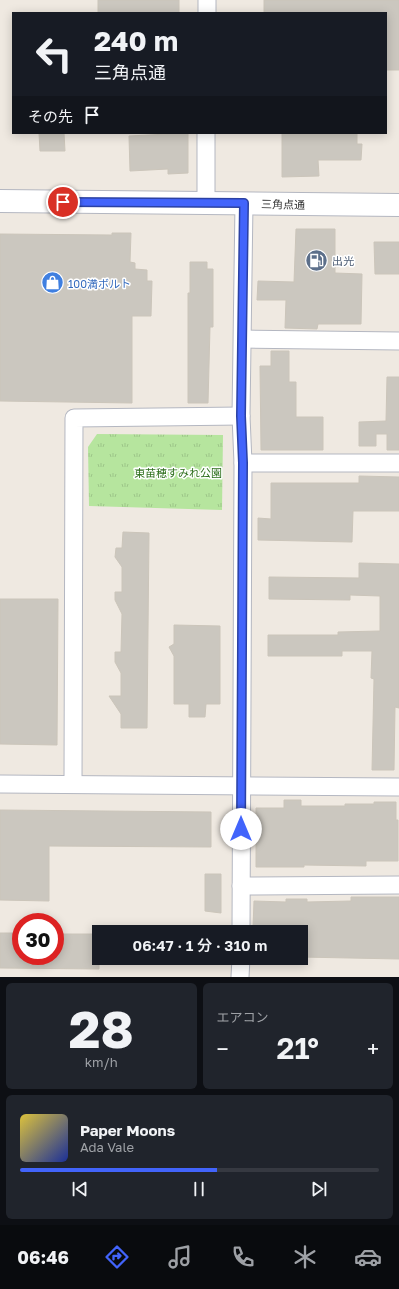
<!DOCTYPE html>
<html lang="ja">
<head>
<meta charset="utf-8">
<style>
	:root { --surface:#171b24; --page:#20242c; --text:#f1f3f6; --muted:#9ea1a6; --line:#363941; --accent:#4264fb }
	body { margin:0; font-family:"Golos Text","Noto Sans JP",sans-serif; background:var(--page); color:var(--text); height:100vh; display:flex; flex-direction:column; font-size:15px; white-space:nowrap }
	* { box-sizing:border-box; margin:0 }
	p { font-size:13px; color:var(--muted) }
	.icon { flex:none; width:22px; height:22px; fill:none; stroke:currentColor; stroke-width:2; stroke-linecap:round; stroke-linejoin:round }
	.map { position:relative; height:977px; overflow:hidden }
	.drawer { display:flex; flex-direction:column; gap:6px; padding:6px; background:#0d0f14; flex:1 }
	.drawer>* { flex:none }
	.guide { position:absolute; left:12px; top:12px; width:375px; height:122px; border-radius:0px; box-shadow:0 2px 10px #0003; background:#171b24; color:var(--text); overflow:hidden }
	.speed { position:absolute; left:12px; top:913px; display:flex; gap:8px; font-size:20px; font-weight:700; text-align:center }
	.speed>* { display:grid; place-content:center; width:52px; height:52px; border-radius:50%; background:var(--surface); box-shadow:0 2px 10px #0003; line-height:1 }
	.speed .limit { border:6px solid #d22; background:#fff; color:#111 }
	.pin { position:absolute; display:grid; place-items:center; width:34px; height:34px; color:#fff; margin:-17px; border:2px solid #fff; border-radius:50%; box-shadow:0 1px 4px #0007 }
	.me { position:absolute; width:44px; margin:-22px; rotate:0deg; stroke-linejoin:round; filter:drop-shadow(0 0 3px #0008) }
	.turn { display:flex; align-items:center; gap:14px; height:84px; padding:0 16px; font-size:18px }
	.turn .icon { width:52px; height:52px; stroke-width:2.5 }
	.turn b { display:block; font-size:28px; line-height:34px }
	.then { display:flex; align-items:center; height:38px; padding:0 16px; background:#0003; gap:8px; font-size:15px }
	.big { font-size:30px; font-weight:600; line-height:1.1 }
	.drawer .card { flex:1; display:flex; flex-direction:column; justify-content:center; gap:6px; min-width:0; padding:0 14px; border-radius:6px; background:var(--page) }
	.drawer .dial { align-items:center; gap:0 }
	.dial b { font-size:52px; line-height:1 }
	.song { display:flex; align-items:center; gap:12px }
	.cover { width:48px; height:48px; border-radius:6px; background:linear-gradient(135deg,hsl(50 70% 55%),hsl(230 70% 35%)) }
	.played { height:4px; border-radius:2px; background:linear-gradient(90deg,var(--accent) 55%,var(--line) 55%) }
	.keys { display:flex; justify-content:space-around; direction:ltr }
	.heat { display:flex; justify-content:space-between; align-items:center; font-size:22px; direction:ltr }
	.drawer .tiles { flex:1; display:grid; gap:6px; grid-template-columns:1fr 1fr }
	.card:last-child { grid-column:span 2 }
	.trip { position:absolute; left:92px; top:925px; width:216px; height:40px; border-radius:0px; background:var(--surface); box-shadow:0 2px 10px #0003; font-weight:600; line-height:40px; text-align:center }
	.tabs { display:flex; height:64px; justify-content:space-around; align-items:center; background:#090b0e; color:var(--muted) }
	.tabs .icon { width:28px; height:28px }
	.tabs .active { color:var(--accent) }
	.tabs b { font-size:18px; color:var(--text) }
	.map>svg:first-child { display:block }
	.park { fill:url(#park-tufts) }
	.building { fill:#cbc7bf; stroke:#cbc5ba }
	.lines { fill:none; stroke-linecap:round; stroke-linejoin:round }
	.minor-casing { stroke:#b4b7c1; stroke-width:19 }
	.tertiary-casing { stroke:#b4b7c1; stroke-width:24 }
	.minor { stroke:#fff; stroke-width:17 }
	.tertiary { stroke:#fff; stroke-width:22 }
	.route-casing { stroke:#2b41a3; stroke-width:10 }
	.route { stroke:#4264fb; stroke-width:7 }
	.labels { text-anchor:middle; dominant-baseline:central; stroke-width:3; stroke-linejoin:round; paint-order:stroke }
	.street-label { font-size:11px; fill:#2e2e2e; stroke:#fff }
	.service-label { font-size:11px; fill:#4e5e75; stroke:#fff; text-anchor:start }
	.shop-label { font-size:11px; fill:#366cbe; stroke:#fff; text-anchor:start }
	.park-label { font-size:11px; fill:#2c6e1b; stroke:#fff }
</style>
</head>
<body>
<div class="map">
<svg width="399" height="977" viewBox="0 0 399 977">
	<defs>
		<pattern id="park-tufts" width="24" height="20" patternUnits="userSpaceOnUse"><rect width="24" height="20" fill="#b6e59e"/><path d="M3 7l-1-3M5 7V3M7 7l1-3M15 17l-1-3M17 17v-4M19 17l1-3" fill="none" stroke="#9dc588"/></pattern>
	</defs>
	<rect width="100%" height="100%" fill="#efe9e1"/>
	<polygon class="park" points="97,434 223,435 222,510 89,506 88,447"/>
	<g class="building">
		<rect x="98" y="0" width="81" height="13"/>
		<polygon points="264,0 399,0 399,70 386,70 386,13 264,13"/>
		<polygon points="39,133 64,133 65,151 40,151"/>
		<polygon points="168,133 188,133 188,173 168,174 168,169 130,171 129,136 168,134"/>
		<polygon points="282,133 357,133 357,144 362,144 361,160 318,160 319,176 282,177"/>
		<polygon points="296,229 335,229 335,273 362,274 361,324 318,324 317,329 285,328 286,300 257,300 258,281 294,282"/>
		<polygon points="112,233 131,233 130,262 135,263 135,269 147,270 147,281 152,281 151,316 132,316 132,403 0,401 0,234 112,235"/>
		<polygon points="374,242 399,242 399,274 375,274"/>
		<polygon points="190,262 207,262 207,269 213,269 213,327 210,327 208,403 188,403 188,293 190,293"/>
		<polygon points="271,351 289,351 289,382 296,382 296,417 323,417 323,450 261,450 260,366 271,366"/>
		<polygon points="387,377 399,377 399,450 387,450 387,434 376,434 376,446 359,446 359,422 386,421"/>
		<polygon points="359,476 399,477 399,511 353,511 352,542 258,540 258,518 271,519 271,483 359,483"/>
		<polygon points="123,532 149,533 147,728 121,728 121,714 109,696 121,696 121,673 115,662 115,652 121,652 122,614 115,600 115,592 122,592 122,567 115,557 116,548 122,548"/>
		<polygon points="359,563 399,564 399,708 395,707 394,770 372,770 374,679 371,678 372,651 342,651 342,656 268,656 268,635 338,635 338,632 380,631 380,596 350,595 350,600 269,599 269,577 359,578"/>
		<polygon points="0,599 58,599 57,745 0,744"/>
		<polygon points="174,625 220,626 220,704 206,704 205,717 189,717 189,704 174,704 174,656 169,647 174,644"/>
		<polygon points="284,800 301,800 301,806 345,806 345,804 374,804 374,802 396,802 396,820 398,820 398,861 366,861 366,866 304,865 304,867 256,867 256,808 284,808"/>
		<polygon points="0,810 211,812 211,847 49,846 49,901 0,900"/>
		<polygon points="205,874 221,874 221,913 205,911"/>
		<polygon points="351,897 399,897 399,959 301,957 301,929 253,928 254,901 286,902 286,899 307,899 307,902 351,901"/>
		<polygon points="0,933 21,933 21,956 55,956 55,934 99,934 99,969 0,968"/>
	</g>
	<g class="lines">
		<defs>
			<g id="minor">
				<polyline points="207,13 207,0"/>
				<polyline points="206,203 206,133"/>
				<polyline points="243,339 399,341"/>
				<polyline points="243,463 399,463"/>
				<polyline points="0,784 399,787"/>
				<polyline points="73,784 74,418 241,416"/>
				<polyline points="241,886 399,885"/>
				<polyline points="241,932 243,463 241,416 244,203"/>
				<polyline points="240,977 241,958"/>
			</g>
			<polyline id="tertiary" points="0,201 399,205"/>
		</defs>
		<use href="#minor" class="minor-casing"/>
		<use href="#tertiary" class="tertiary-casing"/>
		<use href="#minor" class="minor"/>
		<use href="#tertiary" class="tertiary"/>
	</g>
	<g class="lines">
		<defs>
			<polyline id="route" points="63,202 244,203 241,416 243,463 241,829"/>
		</defs>
		<use href="#route" class="route-casing"/>
		<use href="#route" class="route"/>
	</g>
	<defs>
		<symbol id="fuel-disc" viewBox="-11 -11 22 22"><circle r="9.5" fill="#5c6f8a" stroke="#fff"/><path d="M-5.5-6h7V0h2V4h1.3V-2.5L3-4.5l.8-.8L6-3V5H2.5V1h-1V6h-7ZM-4.2-4.7v3.2H.2V-4.7Z" fill="#fff"/></symbol>
		<symbol id="shop-disc" viewBox="-11 -11 22 22"><circle r="9.5" fill="#3f7fe0" stroke="#fff"/><path d="M-5-2.5h2.3a2.7 3.5 0 0 1 5.4 0H5L5.5 6h-11ZM-1.5-2.5h3a1.5 2.3 0 0 0-3 0Z" fill="#fff"/></symbol>
	</defs>
	<g fill-rule="evenodd">
		<use href="#fuel-disc" x="304" y="248" width="25" height="25"/>
		<use href="#shop-disc" x="40" y="270" width="25" height="25"/>
	</g>
	<g class="labels">
		<g class="street-label">
			<text transform="translate(283 204) rotate(1)">三角点通</text>
		</g>
		<g class="service-label">
			<text x="332" y="260">出光</text>
		</g>
		<g class="shop-label">
			<text x="68" y="283">100満ボルト</text>
		</g>
		<g class="park-label">
			<text x="178" y="472">東苗穂すみれ公園</text>
		</g>
	</g>
</svg>
<div class="speed"><div class="limit">30</div></div>
<div class="pin" style="left:63px;top:202px;background:#d93025"><svg class="icon" aria-label="arrive" viewBox="0 0 24 24"><path d="M6 21V4h12l-3 4 3 4H6"/></svg></div>
<svg class="me" style="left:241px;top:829px" viewBox="-20 -20 40 40"><circle r="19" fill="#fff"/><path d="M0-13L10 11 0 6-10 11z" fill="#4264fb"/></svg>
<div class="trip">06:47 · 1 分 · 310 m</div>
<div class="guide">
<div class="turn"><svg class="icon" aria-label="left" viewBox="0 0 24 24"><path d="M17 20v-9H6M10 6l-5 5 5 5"/></svg><div><b>240 m</b>三角点通</div></div>
<div class="then">その先<svg class="icon" aria-label="arrive" viewBox="0 0 24 24"><path d="M6 21V4h12l-3 4 3 4H6"/></svg></div>
</div>
</div>
<section class="drawer">
<div class="tiles">
<div class="card dial"><b>28</b><p>km/h</p></div>
<div class="card"><p>エアコン</p>
<div class="heat"><a>−</a><b class="big">21°</b><a>+</a></div>
</div>
<div class="card">
<div class="song"><i class="cover"></i><div><b>Paper Moons</b><p>Ada Vale</p></div></div>
<div class="played"></div>
<div class="keys"><svg class="icon" aria-label="previous" viewBox="0 0 24 24"><path d="M18 5L8 12l10 7zM5 5v14"/></svg><svg class="icon" aria-label="pause" viewBox="0 0 24 24"><path d="M8 5v14M16 5v14"/></svg><svg class="icon" aria-label="next" viewBox="0 0 24 24"><path d="M6 5l10 7-10 7zM19 5v14"/></svg></div>
</div>
</div>
</section>
<nav class="tabs">
<b>06:46</b>
<svg class="icon active" aria-label="directions" viewBox="0 0 24 24"><path d="M12 3l9 9-9 9-9-9zM9 14v-3h6M13 9l2 2-2 2"/></svg>
<svg class="icon" aria-label="music" viewBox="0 0 24 24"><path d="M9 18V5l10-2v13"/><circle cx="6" cy="18" r="3"/><circle cx="16" cy="16" r="3"/></svg>
<svg class="icon" aria-label="phone" viewBox="0 0 24 24"><path d="M5 4h4l2 5-3 2q2 4 5 5l2-3 5 2v4C11 20 4 13 5 4z"/></svg>
<svg class="icon" aria-label="climate" viewBox="0 0 24 24"><path d="M12 3v18M4 7l16 10M4 17L20 7"/></svg>
<svg class="icon" aria-label="car" viewBox="0 0 24 24"><path d="M5 17H2v-5l4-1 3-4h7l3 4 3 1v5h-3M9 17h6M6 11h13"/><circle cx="7" cy="17" r="2"/><circle cx="17" cy="17" r="2"/></svg>
</nav>
</body>
</html>
